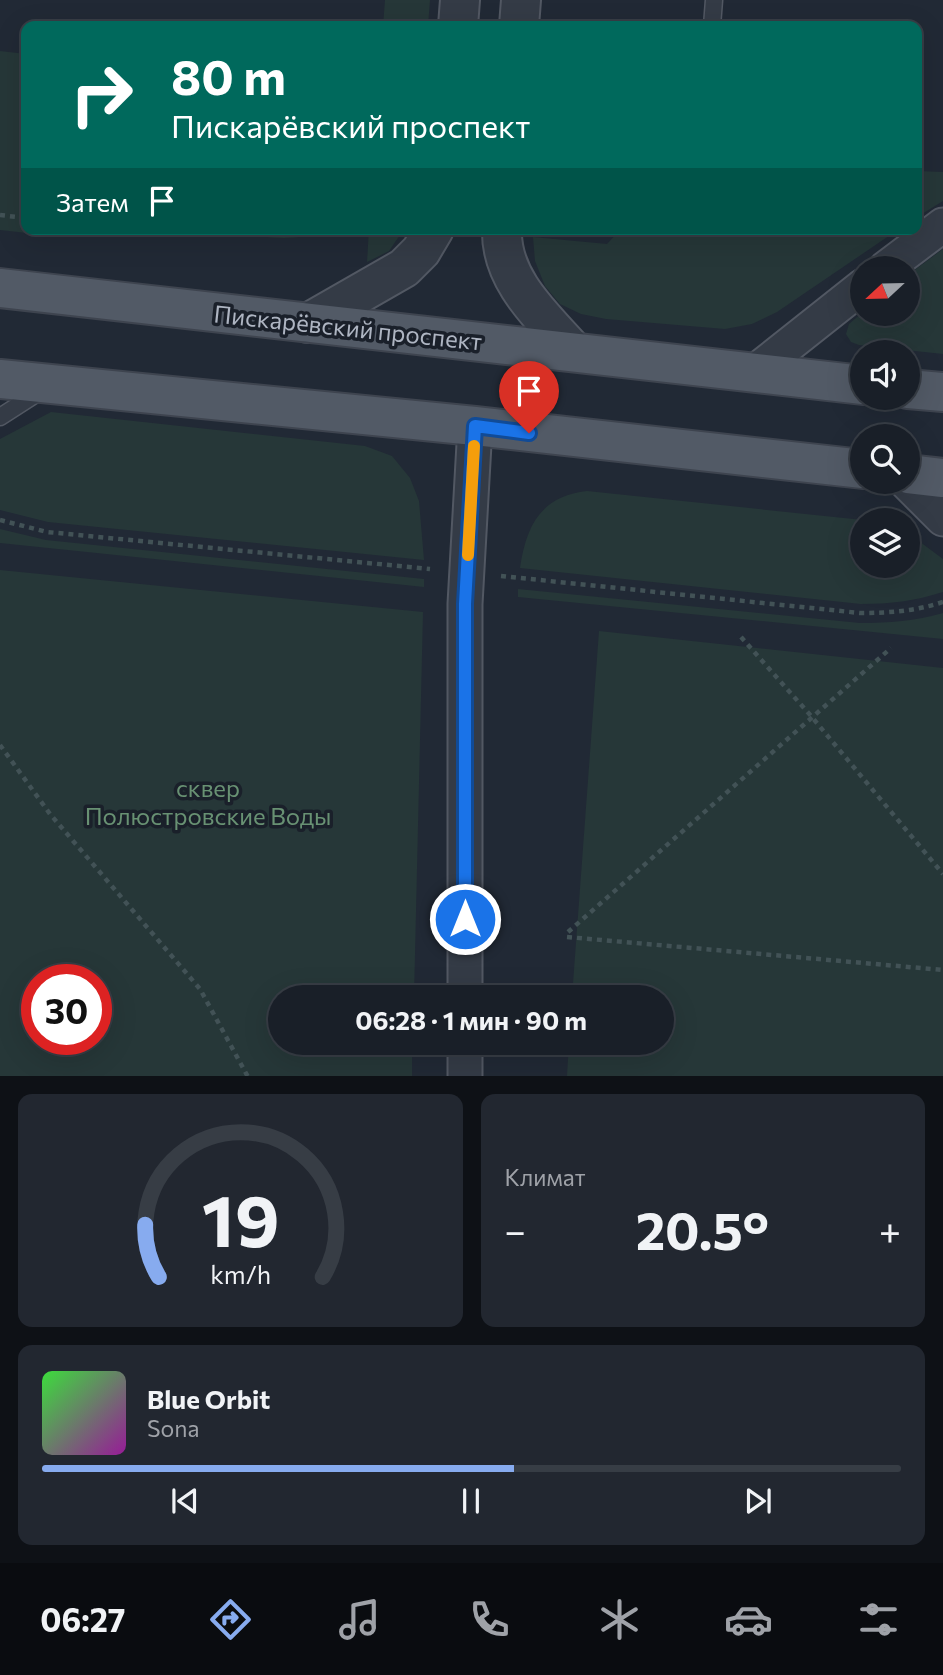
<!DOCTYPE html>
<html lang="ru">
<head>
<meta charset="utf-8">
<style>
	:root { --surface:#191f28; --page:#222730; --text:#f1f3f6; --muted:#9fa2a8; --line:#373d45; --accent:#87abef }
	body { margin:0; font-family:Commissioner,sans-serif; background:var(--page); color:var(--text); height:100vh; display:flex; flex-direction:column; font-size:26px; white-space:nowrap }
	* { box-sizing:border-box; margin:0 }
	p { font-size:23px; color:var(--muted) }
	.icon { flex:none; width:38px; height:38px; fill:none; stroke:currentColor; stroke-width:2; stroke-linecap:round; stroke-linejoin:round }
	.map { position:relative; height:1076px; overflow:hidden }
	.drawer { display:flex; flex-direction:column; gap:18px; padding:18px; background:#0e1116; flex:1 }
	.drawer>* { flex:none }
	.top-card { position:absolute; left:21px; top:21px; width:901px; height:214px; border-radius:14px; box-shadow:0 7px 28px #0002,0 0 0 2px var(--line); background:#00695c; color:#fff; overflow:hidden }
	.needle { width:46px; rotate:248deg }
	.tools { position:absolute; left:850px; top:256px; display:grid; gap:14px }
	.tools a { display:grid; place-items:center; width:70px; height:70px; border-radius:50%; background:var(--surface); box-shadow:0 7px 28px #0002,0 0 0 2px var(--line); font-size:35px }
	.speed { position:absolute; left:21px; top:964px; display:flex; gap:14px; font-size:35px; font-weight:700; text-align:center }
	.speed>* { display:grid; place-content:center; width:91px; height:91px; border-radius:50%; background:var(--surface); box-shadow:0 7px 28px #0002,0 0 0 2px var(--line); line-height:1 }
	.speed .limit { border:10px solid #d22; background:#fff; color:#111 }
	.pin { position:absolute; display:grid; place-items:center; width:60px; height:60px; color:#fff; margin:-72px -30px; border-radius:50% 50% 50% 0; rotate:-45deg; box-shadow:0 0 7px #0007 }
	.pin .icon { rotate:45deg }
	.me { position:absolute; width:77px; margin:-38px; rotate:0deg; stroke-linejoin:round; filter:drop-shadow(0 0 5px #0008) }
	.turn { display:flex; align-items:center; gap:24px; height:147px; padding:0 35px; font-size:32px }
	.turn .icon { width:91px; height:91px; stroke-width:2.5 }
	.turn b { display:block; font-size:49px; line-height:60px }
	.then { display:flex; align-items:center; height:66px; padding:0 35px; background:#0003; gap:14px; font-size:26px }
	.big { font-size:52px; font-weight:700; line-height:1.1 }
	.drawer .widget { flex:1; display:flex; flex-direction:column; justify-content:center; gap:10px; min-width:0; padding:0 24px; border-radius:14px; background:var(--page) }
	.drawer .dial { align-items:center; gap:0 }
	.dial svg { height:182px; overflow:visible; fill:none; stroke:var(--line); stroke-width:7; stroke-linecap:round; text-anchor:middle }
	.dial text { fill:var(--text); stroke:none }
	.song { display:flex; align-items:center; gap:21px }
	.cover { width:84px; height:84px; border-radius:10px; background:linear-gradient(135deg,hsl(120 70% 55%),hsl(300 70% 35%)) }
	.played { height:7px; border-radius:4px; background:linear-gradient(90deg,var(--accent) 55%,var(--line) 55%) }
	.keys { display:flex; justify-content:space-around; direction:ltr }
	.heat { display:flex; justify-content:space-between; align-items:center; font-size:38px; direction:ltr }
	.drawer .tiles { flex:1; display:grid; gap:18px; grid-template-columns:1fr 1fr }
	.widget:last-child { grid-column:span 2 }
	.trip { position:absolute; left:268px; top:985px; width:406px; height:70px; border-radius:35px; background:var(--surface); box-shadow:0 7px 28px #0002,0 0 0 2px var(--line); font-weight:700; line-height:70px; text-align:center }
	.menu { display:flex; height:112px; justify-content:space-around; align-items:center; background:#0a0c10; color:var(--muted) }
	.menu .icon { width:49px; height:49px }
	.menu .current { color:var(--accent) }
	.menu b { font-size:32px; color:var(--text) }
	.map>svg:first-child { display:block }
	.green { fill:#263738; fill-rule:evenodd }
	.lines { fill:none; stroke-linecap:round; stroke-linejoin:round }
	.service-casing { stroke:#525863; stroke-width:19 }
	.minor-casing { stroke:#525863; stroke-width:37 }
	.tertiary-casing { stroke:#525863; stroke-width:42 }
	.primary-casing { stroke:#3e444f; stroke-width:42 }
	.path { stroke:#425256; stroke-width:4.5; stroke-dasharray:5 5; stroke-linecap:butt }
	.service { stroke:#343b46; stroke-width:16 }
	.minor { stroke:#343b46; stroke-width:33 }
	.tertiary { stroke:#343b46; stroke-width:38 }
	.primary { stroke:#525a66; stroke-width:38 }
	.route-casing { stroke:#114b97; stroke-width:18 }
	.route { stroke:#1a73e8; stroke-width:12 }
	.slow { stroke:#f59e0b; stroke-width:12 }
	.labels { text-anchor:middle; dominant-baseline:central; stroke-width:7; stroke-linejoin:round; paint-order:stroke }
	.street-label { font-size:24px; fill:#aeb5c2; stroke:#1a202a }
	.park-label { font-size:24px; fill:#689173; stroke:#1a202a }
</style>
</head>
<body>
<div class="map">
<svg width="943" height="1077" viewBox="0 0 943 1077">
	<rect width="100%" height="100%" fill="#212935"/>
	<g class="green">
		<polygon points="385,0 430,0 428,26 383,26"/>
		<polygon points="0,51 26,54 26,229 64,229 63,237 0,230"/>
		<polygon points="917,171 943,172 943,201 917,217"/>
		<path d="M216 229H321C293 247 248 233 216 229Z"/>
		<polygon points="369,229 404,229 389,251 367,262"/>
		<polygon points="621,229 899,229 777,312 752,324 725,329 606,319 581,314 560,304 545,286 535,261 533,237 607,244"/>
		<polygon points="943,249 943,354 859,345 851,342 846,334 849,324 863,312 908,313 908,275"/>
		<polygon points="51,412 365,446 392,456 410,478 419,501 424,560 48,522 0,510 0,439"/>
		<path d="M587 491 863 520V565H908V533L943 559V592C915 601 890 604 861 604L520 568C526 526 541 496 587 491Z"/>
		<polygon points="0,529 46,540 424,579 424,587 0,543"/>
		<path d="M0 570 423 612 414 997 280 998V1043H412V1076H0ZM37 980H96V1040H37Z"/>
		<path d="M518 589 860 623C889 623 915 621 943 613V639L518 597Z"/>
		<polygon points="599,631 943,668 943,1076 567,1076 569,1043 662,1043 662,998 572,997"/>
	</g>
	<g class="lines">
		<defs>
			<g id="service">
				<polyline points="712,26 714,0"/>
				<polyline points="0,417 42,390"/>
			</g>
			<g id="minor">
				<polyline points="886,268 943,225"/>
				<polyline points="752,374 863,286"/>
				<polyline points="905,481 943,519"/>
				<polyline points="465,998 465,604 475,426"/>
				<polyline points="465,1043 465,1077"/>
			</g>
			<g id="tertiary">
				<polyline points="458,26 460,0"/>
				<polyline points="519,26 521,0"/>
				<path d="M502 229C500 280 543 317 574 352"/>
				<polyline points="308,323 404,268 421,251 434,229"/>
			</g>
			<g id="primary">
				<polyline points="0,288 863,385"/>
				<polyline points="0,379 475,426 863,469"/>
				<polyline points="908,389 943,392"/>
				<polyline points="908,474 943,478"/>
			</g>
		</defs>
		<use href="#service" class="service-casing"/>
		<use href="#minor" class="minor-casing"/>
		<use href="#tertiary" class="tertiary-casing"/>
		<use href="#primary" class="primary-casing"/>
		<g class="path">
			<polyline points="0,215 26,218"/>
			<polyline points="0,520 47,532 430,569"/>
			<path d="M501 576 860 613C890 613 915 611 943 602"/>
			<polyline points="741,637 811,716 943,874"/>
			<polyline points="0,745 50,814 200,989 248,1077"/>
			<polyline points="568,932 891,648"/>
			<polyline points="567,937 943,970"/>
		</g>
		<use href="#service" class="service"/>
		<use href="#minor" class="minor"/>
		<use href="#tertiary" class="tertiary"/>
		<use href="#primary" class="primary"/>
	</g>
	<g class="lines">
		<defs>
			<polyline id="route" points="465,919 465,604 475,426 529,433"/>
		</defs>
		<use href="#route" class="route-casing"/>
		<use href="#route" class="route"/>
		<polyline class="slow" points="468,555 474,446"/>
	</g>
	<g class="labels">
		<g class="street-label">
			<text transform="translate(348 327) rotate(6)">Пискарёвский проспект</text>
		</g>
		<g class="park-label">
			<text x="208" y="787">сквер<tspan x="208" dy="28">Полюстровские Воды</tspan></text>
		</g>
	</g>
</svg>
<div class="tools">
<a><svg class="needle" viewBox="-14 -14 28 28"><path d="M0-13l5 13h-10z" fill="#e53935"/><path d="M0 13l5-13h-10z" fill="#9fa2a8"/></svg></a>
<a><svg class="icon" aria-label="sound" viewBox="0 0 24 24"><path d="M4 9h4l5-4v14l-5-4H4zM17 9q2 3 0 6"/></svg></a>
<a><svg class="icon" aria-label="search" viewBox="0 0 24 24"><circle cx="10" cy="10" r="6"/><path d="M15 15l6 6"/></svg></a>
<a><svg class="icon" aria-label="layers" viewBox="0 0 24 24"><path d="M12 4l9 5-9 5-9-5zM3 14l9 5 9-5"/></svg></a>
</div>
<div class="speed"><div class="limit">30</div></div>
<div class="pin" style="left:529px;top:433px;background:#d93025"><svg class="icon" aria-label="arrive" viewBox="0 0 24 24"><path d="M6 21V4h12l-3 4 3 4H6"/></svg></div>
<svg class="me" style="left:465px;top:919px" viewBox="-20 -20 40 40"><circle r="17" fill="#1a73e8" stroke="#fff" stroke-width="3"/><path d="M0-11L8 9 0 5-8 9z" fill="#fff"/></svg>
<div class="trip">06:28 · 1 мин · 90 m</div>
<div class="top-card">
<div class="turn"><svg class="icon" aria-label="right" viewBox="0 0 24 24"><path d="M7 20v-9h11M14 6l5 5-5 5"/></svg><div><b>80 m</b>Пискарёвский проспект</div></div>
<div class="then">Затем<svg class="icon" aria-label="arrive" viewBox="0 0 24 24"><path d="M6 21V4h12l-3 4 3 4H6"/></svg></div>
</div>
</div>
<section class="drawer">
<div class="tiles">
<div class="widget dial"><svg viewBox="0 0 100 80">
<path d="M14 69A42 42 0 1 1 86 69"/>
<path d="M14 69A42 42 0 0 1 8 46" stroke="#87abef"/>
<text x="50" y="56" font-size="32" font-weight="700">19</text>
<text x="50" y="72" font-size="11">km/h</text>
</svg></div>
<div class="widget"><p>Климат</p>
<div class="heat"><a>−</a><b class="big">20.5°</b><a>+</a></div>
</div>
<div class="widget">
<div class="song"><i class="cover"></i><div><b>Blue Orbit</b><p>Sona</p></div></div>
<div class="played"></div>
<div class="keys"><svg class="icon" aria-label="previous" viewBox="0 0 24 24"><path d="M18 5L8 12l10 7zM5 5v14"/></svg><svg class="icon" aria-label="pause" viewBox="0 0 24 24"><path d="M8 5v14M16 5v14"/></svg><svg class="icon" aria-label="next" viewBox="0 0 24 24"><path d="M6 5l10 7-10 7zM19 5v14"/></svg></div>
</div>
</div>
</section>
<nav class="menu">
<b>06:27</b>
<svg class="icon current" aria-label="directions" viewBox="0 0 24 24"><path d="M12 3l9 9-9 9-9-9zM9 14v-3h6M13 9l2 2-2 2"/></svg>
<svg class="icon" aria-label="music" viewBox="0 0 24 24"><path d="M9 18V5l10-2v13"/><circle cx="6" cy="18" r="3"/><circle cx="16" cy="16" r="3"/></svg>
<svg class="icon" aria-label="phone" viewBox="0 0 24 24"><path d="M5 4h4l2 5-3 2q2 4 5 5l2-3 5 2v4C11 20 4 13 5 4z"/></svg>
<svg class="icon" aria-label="climate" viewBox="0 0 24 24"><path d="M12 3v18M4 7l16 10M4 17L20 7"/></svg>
<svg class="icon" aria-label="car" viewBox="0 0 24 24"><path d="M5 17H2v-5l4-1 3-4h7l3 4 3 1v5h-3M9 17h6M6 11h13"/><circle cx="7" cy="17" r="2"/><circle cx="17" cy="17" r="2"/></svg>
<svg class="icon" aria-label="filters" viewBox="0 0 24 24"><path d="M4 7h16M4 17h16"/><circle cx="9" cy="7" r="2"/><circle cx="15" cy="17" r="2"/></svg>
</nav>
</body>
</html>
